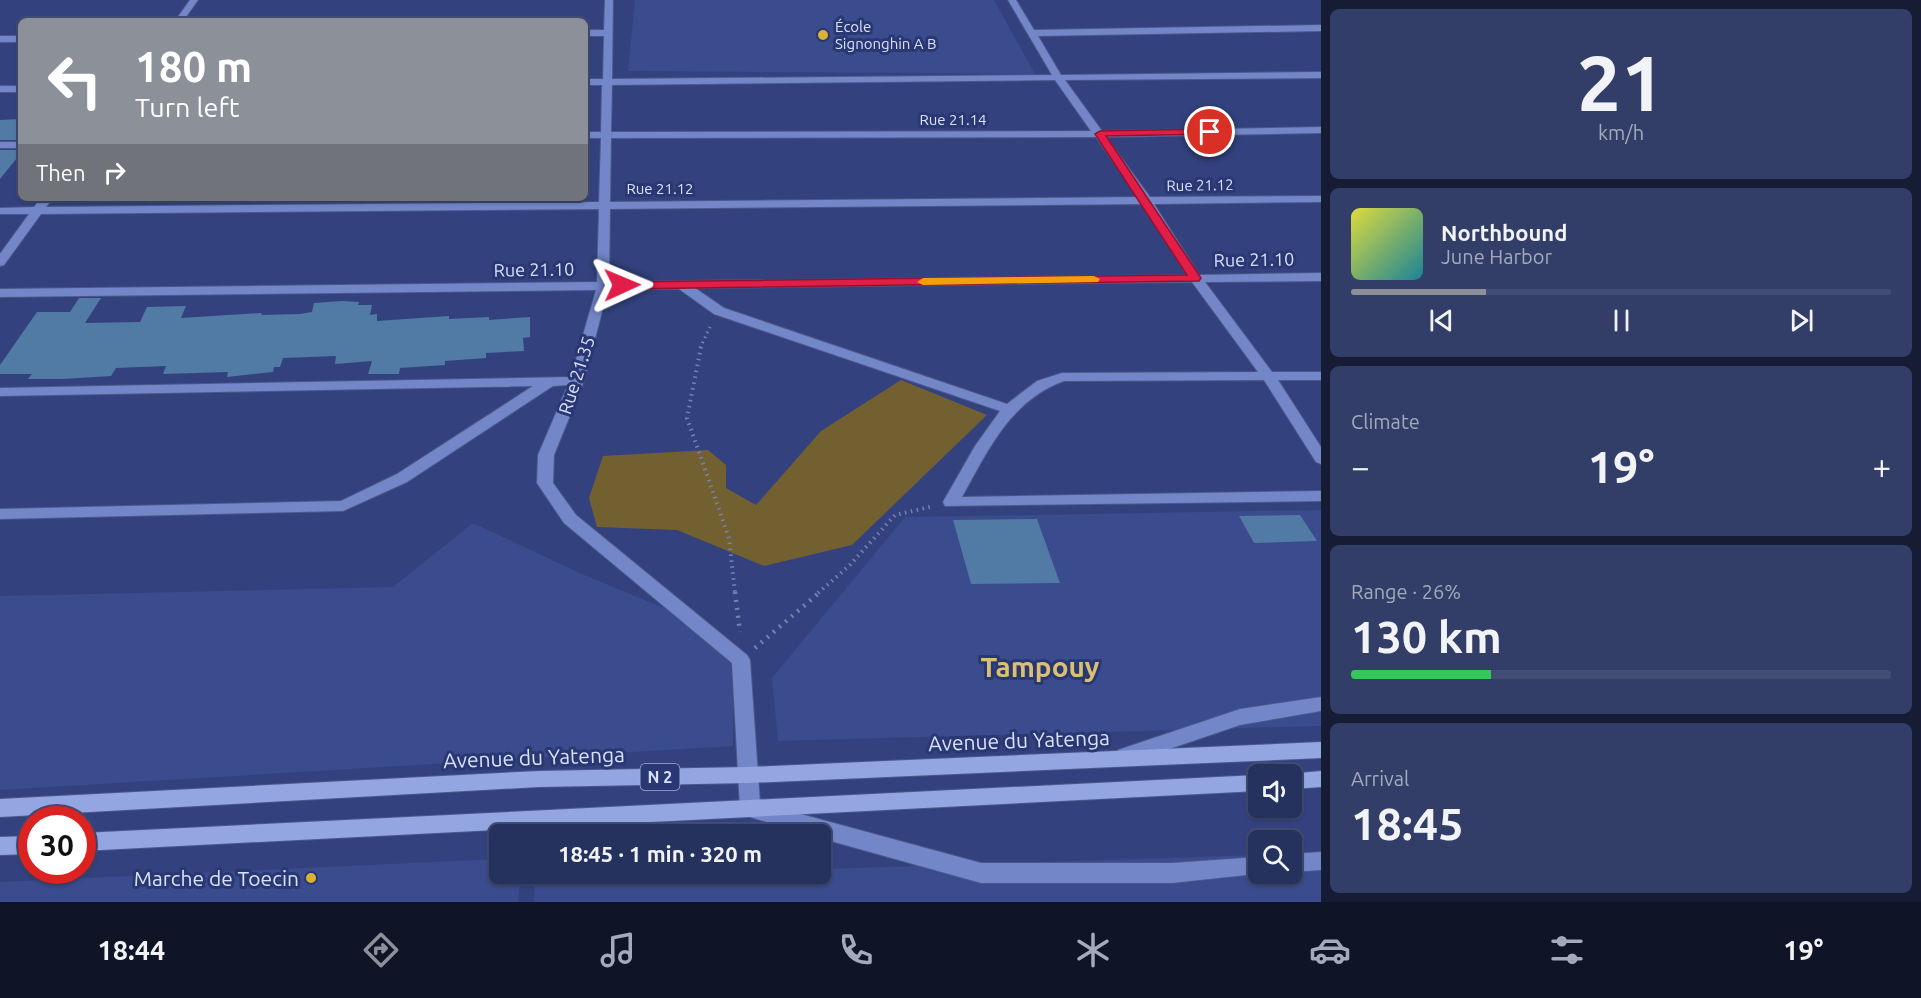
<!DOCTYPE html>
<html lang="en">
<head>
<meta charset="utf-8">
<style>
	:root { --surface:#26325e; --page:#323e67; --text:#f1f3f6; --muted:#a4aabc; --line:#424d73; --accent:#8c9099 }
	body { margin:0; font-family:Ubuntu,sans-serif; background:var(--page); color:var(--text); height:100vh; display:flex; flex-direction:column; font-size:22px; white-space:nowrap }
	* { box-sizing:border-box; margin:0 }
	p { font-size:20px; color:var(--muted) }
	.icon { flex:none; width:33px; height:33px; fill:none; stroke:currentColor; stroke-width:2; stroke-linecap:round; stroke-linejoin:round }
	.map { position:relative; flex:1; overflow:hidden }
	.details { display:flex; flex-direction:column; gap:9px; padding:9px; background:#151c34; width:600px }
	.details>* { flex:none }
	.top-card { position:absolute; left:18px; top:18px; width:570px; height:183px; border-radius:9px; box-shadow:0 2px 4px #0004,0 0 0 2px var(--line); background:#8c9099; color:#fff; overflow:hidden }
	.buttons { position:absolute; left:1248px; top:764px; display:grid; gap:12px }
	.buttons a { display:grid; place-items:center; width:54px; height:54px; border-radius:9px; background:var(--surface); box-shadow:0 2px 4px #0004,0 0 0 2px var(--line); font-size:30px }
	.speed { position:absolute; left:18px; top:806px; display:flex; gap:12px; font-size:30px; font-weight:700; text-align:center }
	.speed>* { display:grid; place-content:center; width:78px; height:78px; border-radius:50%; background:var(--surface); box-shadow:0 2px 4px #0004,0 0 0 2px var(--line); line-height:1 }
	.speed .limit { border:9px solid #d22; background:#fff; color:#111 }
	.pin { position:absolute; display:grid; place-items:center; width:51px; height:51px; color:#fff; margin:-26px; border:3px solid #fff; border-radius:50%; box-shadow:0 2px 6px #0007 }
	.me { position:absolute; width:66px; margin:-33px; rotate:89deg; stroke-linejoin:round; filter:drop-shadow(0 0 4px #0008) }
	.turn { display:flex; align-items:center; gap:21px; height:126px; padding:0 18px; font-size:27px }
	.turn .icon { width:78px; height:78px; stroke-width:2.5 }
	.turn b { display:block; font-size:42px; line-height:51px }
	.then { display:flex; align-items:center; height:57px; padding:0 18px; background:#0003; gap:12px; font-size:22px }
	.big { font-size:45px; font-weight:700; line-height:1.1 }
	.details .card { flex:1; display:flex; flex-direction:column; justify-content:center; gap:9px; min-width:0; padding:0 21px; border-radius:9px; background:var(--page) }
	.details .dial { align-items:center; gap:0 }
	.dial b { font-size:78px; line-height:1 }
	.song { display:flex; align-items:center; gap:18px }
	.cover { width:72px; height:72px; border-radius:9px; background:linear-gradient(135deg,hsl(60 70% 55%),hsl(190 70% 35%)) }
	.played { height:6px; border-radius:3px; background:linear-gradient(90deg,var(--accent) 25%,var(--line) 25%) }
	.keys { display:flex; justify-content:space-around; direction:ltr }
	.heat { display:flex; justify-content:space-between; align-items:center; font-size:33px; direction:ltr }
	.charge { height:9px; border-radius:4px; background:linear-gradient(90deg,#34c759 26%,var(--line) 0) }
	.trip { position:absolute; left:489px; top:824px; width:342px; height:60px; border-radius:9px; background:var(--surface); box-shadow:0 2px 4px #0004,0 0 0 2px var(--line); font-weight:700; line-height:60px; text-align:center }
	.dock { display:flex; height:96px; justify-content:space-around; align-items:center; background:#0f1426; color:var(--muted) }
	.dock .icon { width:42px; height:42px }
	.dock .current { color:var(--accent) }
	.dock b { font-size:27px; color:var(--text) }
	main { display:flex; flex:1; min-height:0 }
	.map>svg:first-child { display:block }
	.built { fill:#3a4b8e }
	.green { fill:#726030 }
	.building { fill:#517aa4 }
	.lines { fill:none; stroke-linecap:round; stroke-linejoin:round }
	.minor-casing { stroke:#4c5889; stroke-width:2 }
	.primary-casing { stroke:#4c5889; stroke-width:2 }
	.path-far2 { stroke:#7582b1; stroke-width:3; stroke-dasharray:1.5 4; stroke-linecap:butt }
	.path-far1 { stroke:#7582b1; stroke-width:4; stroke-dasharray:1.5 4.5; stroke-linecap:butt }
	.path { stroke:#7582b1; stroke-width:4.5; stroke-dasharray:2 6; stroke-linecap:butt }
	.minor { fill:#7286c8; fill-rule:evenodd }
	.primary { fill:#93a6e2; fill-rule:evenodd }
	.route { fill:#e11d48; stroke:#92132f; stroke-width:1.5 }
	.slow { fill:#f59e0b }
	.poi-dot { fill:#dbb233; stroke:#293772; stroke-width:2 }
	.labels { text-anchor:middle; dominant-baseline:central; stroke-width:6; stroke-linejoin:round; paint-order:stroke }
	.far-poi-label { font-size:15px; fill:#d8e2fe; stroke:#293772; text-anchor:start }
	.far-street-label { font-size:15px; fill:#d8e2fe; stroke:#293772 }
	.shield { fill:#293772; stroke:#a4afd4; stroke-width:1.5 }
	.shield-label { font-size:16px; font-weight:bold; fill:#d8e2fe }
	.street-label { font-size:18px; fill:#d8e2fe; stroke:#293772 }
	.near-street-label { font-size:21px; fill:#d8e2fe; stroke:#293772 }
	.near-poi-label { font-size:21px; fill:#d8e2fe; stroke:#293772; text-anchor:end }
	.near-district-label { font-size:28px; font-weight:bold; fill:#dbc074; stroke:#293772 }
</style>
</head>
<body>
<main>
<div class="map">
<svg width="1321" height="902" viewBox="0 0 1321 902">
	<rect width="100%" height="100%" fill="#33427e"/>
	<g class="built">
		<polygon points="635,0 994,0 1035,74 628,71"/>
		<polygon points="1321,510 1321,726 778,741 772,678 905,517"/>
		<polygon points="473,523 582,574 683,616 733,662 733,746 0,790 0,596 393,587"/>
		<polygon points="1321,852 1321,902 534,902 535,879 707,873 820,873 821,869 1258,855 1258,873 1292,873 1292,853"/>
		<polygon points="499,859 500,873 521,873 518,902 0,902 0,882"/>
	</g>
	<polygon class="green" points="901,380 987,415 852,545 764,566 677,530 597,527 589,498 603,456 708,450 726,465 726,488 756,505 821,431"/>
	<g class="building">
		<polygon points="21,119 21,140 0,140 0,120"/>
		<polygon points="0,150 21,150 21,153 0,179"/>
		<polygon points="79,298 101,298 85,323 140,322 147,307 186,306 181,318 262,313 261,315 300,314 312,312 314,303 342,301 359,302 358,305 372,305 370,315 377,314 377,321 449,316 449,319 489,317 489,320 530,317 530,337 523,338 524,351 486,353 486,358 445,361 445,365 400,368 399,374 368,374 372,361 335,364 336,356 283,358 280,367 274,367 273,372 227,377 228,372 163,374 166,366 116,368 111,376 63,379 28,379 32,374 0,374 0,365 37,312 70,312"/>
		<polygon points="1300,515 1317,541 1254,543 1239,516"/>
		<polygon points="1037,519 1060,583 971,584 953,520"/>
	</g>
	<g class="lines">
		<defs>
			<g id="minor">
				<polygon points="190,0 198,0 183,21 175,21"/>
				<path d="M605 0H613L612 79 1052 75 1008 0H1016L1034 30 1321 25V31L1038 36 1061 75 1321 72V78L1065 80 1102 131 1321 127V133L1106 137 1150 197 1321 196V202L1154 204 1199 275 1321 273V281L1205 282 1272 372H1321V380H1278L1321 447V464L1316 462 1264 380 1064 381C1011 400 988 450 962 497L1321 491V501L945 506 943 502 975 446 1000 411 714 314 679 289H608L584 381 554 455 553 483 576 515 747 655 750 660 760 803 981 863H1172L1258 857V873H1265L1172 883H981L820 838V834H808L743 815 740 809 732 663 564 523 537 483 538 455 568 385 553 386 407 482 343 511 0 519V509L341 501 397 474 533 386 0 396V388L571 377 596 290 0 297V289L597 282 599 209 41 214 4 265 0 266V254L29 214H0V208L34 207 41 198H53L46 207 599 202 601 138H585V132H601L602 85H585V79H603L604 36H585V30H604ZM1055 80 1091 131 611 132 612 85ZM1096 137 1138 197 610 202 611 138ZM1143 204 1187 275 609 282 610 209ZM1192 282 1258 372 1062 373 1037 381 1007 404 724 308 695 288Z"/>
				<rect x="0" y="36" width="21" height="6"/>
				<rect x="0" y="86" width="21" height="6"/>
				<rect x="0" y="142" width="21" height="6"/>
				<polygon points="1321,697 1321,711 1240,725 1125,764 1118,762 1115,756 1118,750 1240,709"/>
				<polygon points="1321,852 1321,870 1292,872 1292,854"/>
			</g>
			<g id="primary">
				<polygon points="1321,742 1321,758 748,783 539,787 0,817 0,799 539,771 748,767"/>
				<polygon points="1321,771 1321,787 1292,789 1292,774 1288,774"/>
				<polygon points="1258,775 1258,791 82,851 82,833"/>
				<polygon points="32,836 32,854 0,855 0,837"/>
			</g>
		</defs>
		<use href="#minor" class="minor-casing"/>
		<use href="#primary" class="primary-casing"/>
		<polyline class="path-far2" points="700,348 711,325"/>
		<g class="path-far1">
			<polyline points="701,347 687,418 729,538 735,593"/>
			<polyline points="818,593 849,566 895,515 934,506"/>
		</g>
		<g class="path">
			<polyline points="735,592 740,632"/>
			<polyline points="755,648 820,592"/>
		</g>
		<use href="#minor" class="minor"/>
		<use href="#primary" class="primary"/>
	</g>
	<polygon class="route" points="1210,129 1215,132 1214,134 1106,136 1201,278 1199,281 622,289 617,285 622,282 1187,275 1095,134 1100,131"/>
	<polygon class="slow" points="1094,276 1100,279 1098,282 923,285 917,282 923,278"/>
	<g class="poi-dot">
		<circle cx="823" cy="35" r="6"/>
		<circle cx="311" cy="878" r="6"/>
	</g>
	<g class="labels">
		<g class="far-poi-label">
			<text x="835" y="26">École<tspan x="835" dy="17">Signonghin A B</tspan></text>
		</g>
		<g class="far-street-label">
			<text x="953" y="119">Rue 21.14</text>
			<text transform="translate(1200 185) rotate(-1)">Rue 21.12</text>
			<text x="660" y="188">Rue 21.12</text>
		</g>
		<rect class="shield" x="640.5" y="764" width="39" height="26" rx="4.5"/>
		<g class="shield-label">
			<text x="660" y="777">N 2</text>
		</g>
		<g class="street-label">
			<text transform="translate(1254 259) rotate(-1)">Rue 21.10</text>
			<text transform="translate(534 269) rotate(-1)">Rue 21.10</text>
			<text transform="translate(576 375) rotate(-72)">Rue 21.35</text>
		</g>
		<g class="near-street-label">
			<text transform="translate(1019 740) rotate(-2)">Avenue du Yatenga</text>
			<text transform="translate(534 757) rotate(-2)">Avenue du Yatenga</text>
		</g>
		<g class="near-poi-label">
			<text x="299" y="878">Marche de Toecin</text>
		</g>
		<g class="near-district-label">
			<text x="1040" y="666">Tampouy</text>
		</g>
	</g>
</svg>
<div class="buttons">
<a><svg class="icon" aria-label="sound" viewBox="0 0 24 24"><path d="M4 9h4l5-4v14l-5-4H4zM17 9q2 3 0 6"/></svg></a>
<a><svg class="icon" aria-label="search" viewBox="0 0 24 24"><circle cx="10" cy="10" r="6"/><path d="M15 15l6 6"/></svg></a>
</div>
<div class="speed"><div class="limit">30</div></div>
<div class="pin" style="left:1210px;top:132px;background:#d93025"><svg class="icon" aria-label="arrive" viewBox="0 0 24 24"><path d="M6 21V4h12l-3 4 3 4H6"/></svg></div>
<svg class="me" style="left:622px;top:285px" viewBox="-20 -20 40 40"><path d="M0-17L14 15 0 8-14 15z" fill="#e11d48" stroke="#fff" stroke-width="4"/></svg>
<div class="trip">18:45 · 1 min · 320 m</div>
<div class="top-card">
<div class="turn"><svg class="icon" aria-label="left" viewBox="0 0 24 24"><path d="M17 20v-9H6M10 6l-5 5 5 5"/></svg><div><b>180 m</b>Turn left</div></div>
<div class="then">Then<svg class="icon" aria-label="right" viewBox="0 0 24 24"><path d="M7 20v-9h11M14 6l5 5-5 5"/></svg></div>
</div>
</div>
<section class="details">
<div class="card dial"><b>21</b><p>km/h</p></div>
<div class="card">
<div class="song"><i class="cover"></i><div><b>Northbound</b><p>June Harbor</p></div></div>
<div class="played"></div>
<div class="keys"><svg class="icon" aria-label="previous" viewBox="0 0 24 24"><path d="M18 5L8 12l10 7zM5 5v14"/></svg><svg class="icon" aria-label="pause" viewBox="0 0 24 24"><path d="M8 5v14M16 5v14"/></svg><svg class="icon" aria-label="next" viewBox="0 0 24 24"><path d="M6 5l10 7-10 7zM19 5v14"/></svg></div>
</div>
<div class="card"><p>Climate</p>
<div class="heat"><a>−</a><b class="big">19°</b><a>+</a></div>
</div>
<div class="card"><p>Range · 26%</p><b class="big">130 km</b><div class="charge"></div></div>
<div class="card"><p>Arrival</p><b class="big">18:45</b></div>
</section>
</main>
<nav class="dock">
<b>18:44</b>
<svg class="icon current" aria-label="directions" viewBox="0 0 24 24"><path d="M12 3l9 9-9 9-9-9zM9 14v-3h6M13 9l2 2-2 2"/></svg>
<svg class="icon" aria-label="music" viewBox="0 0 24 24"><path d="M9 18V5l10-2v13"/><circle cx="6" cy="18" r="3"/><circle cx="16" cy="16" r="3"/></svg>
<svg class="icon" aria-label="phone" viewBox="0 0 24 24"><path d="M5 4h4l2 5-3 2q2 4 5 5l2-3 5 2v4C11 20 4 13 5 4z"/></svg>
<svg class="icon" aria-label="climate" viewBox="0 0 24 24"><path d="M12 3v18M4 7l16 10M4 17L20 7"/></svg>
<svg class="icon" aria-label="car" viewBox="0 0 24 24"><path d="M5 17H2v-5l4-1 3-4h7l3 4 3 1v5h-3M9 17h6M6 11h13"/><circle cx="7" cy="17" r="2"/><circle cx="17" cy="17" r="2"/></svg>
<svg class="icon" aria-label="filters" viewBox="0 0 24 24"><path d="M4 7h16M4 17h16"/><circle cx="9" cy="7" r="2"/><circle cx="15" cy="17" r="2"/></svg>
<b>19°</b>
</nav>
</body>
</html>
